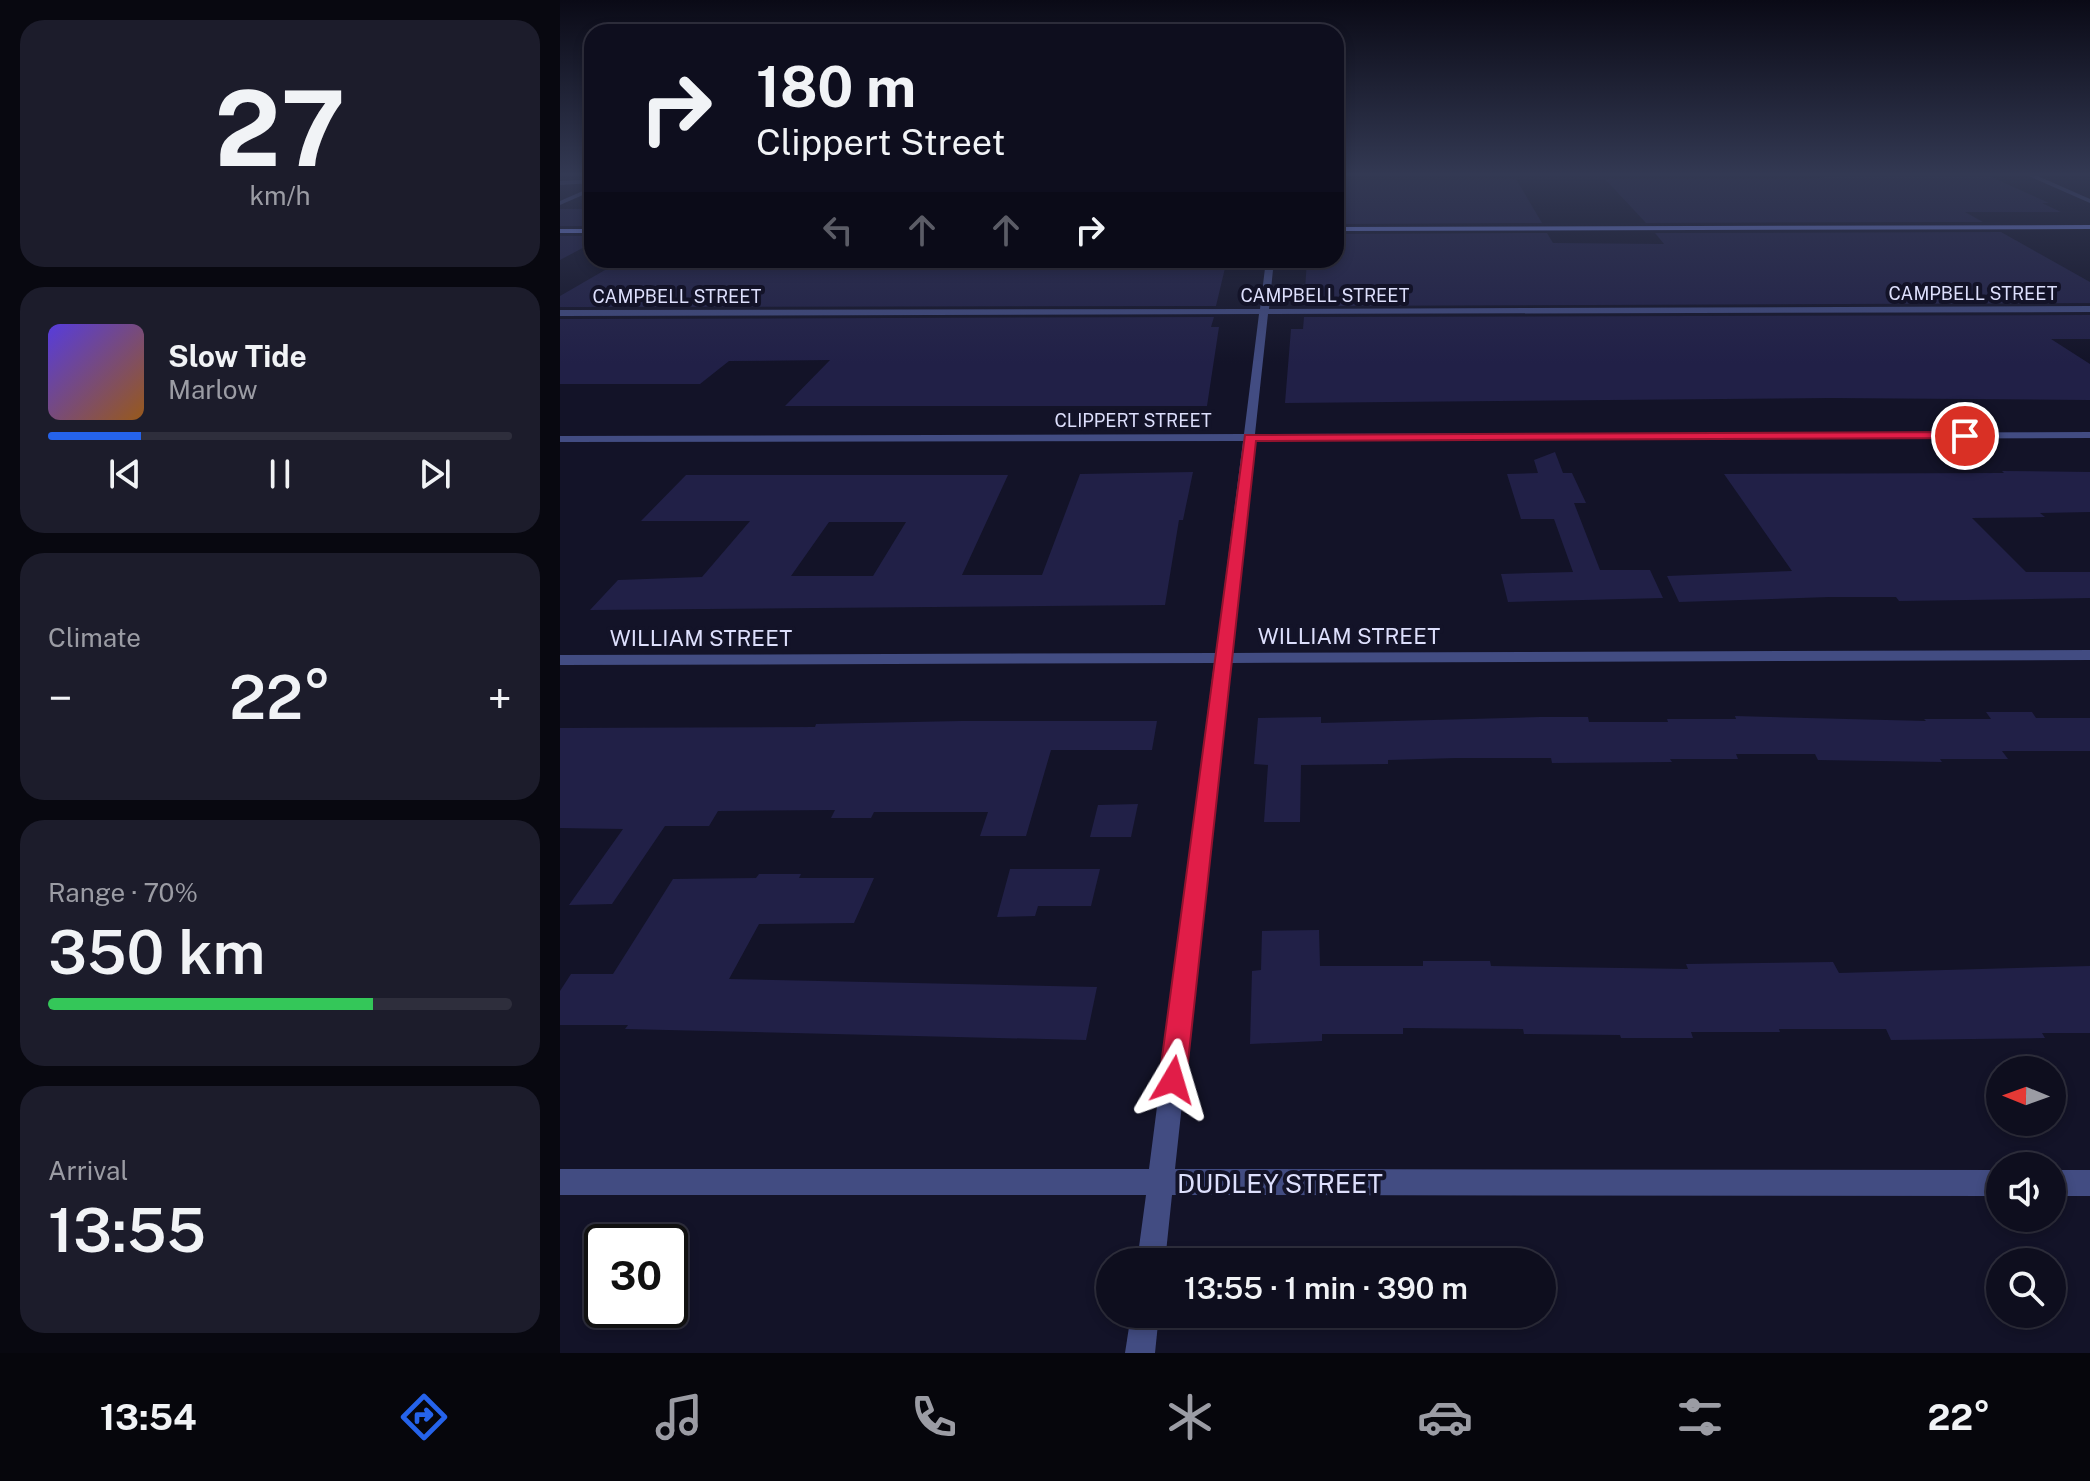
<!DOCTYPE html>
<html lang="en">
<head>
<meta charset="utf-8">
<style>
	:root { --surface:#0e0e1e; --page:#1c1c2b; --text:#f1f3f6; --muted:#9b9ca4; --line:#2e2e3c; --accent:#2563eb }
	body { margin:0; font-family:"Public Sans",sans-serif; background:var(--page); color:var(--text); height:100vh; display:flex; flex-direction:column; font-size:30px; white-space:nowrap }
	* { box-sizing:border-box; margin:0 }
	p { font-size:26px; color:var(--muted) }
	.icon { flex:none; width:44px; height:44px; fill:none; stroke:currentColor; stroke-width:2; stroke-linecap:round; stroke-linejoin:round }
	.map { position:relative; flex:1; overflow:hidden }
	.drawer { display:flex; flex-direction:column; gap:20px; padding:20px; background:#080810; width:560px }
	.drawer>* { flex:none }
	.banner { position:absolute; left:24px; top:24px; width:760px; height:244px; border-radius:24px; box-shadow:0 4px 12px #0003,0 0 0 2px var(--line); background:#0e0e1e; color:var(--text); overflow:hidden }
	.needle { width:52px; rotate:271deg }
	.controls { position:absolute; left:1426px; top:1056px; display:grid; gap:16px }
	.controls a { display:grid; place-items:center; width:80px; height:80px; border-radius:50%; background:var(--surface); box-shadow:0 4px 12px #0003,0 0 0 2px var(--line); font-size:40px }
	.speed { position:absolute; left:24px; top:1224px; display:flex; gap:16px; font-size:40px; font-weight:700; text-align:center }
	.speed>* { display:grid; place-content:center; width:104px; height:104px; border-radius:50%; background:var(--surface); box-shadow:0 4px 12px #0003,0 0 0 2px var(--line); line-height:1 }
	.speed .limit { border:4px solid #111; border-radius:12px; background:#fff; color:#111 }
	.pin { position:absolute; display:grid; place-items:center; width:68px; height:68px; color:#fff; margin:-34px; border:4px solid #fff; border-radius:50%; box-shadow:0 2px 8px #0007 }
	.me { position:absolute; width:88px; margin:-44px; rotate:7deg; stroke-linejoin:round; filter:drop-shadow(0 0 6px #0008) }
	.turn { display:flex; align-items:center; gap:28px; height:168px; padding:0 40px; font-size:36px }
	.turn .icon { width:104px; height:104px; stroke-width:2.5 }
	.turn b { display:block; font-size:56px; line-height:68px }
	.lanes { display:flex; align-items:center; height:76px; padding:0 40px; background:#0003; justify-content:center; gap:40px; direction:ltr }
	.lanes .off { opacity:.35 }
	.big { font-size:60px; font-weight:600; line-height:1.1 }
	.drawer .card { flex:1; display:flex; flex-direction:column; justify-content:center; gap:12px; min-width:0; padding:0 28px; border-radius:24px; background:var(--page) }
	.drawer .dial { align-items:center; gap:0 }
	.dial b { font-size:104px; line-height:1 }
	.song { display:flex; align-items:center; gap:24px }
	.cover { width:96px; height:96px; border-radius:12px; background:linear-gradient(135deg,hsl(250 70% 55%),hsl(30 70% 35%)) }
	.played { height:8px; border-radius:4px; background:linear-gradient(90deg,var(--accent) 20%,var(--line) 20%) }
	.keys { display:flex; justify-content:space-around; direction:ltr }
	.heat { display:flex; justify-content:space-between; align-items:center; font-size:44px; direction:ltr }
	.charge { height:12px; border-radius:6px; background:linear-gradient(90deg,#34c759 70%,var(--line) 0) }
	.trip { position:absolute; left:536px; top:1248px; width:460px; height:80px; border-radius:40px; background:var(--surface); box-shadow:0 4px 12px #0003,0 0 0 2px var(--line); font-weight:600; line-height:80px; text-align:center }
	.dock { display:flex; height:128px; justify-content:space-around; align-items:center; background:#06060c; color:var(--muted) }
	.dock .icon { width:56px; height:56px }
	.dock .selected { color:var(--accent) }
	.dock b { font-size:36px; color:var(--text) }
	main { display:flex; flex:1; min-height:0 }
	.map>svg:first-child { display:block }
	.building { fill:#212047; fill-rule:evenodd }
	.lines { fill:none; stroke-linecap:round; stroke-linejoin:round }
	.lane { fill:#424c82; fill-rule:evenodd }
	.street { fill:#424c82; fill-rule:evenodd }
	.secondary { fill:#7c8ff3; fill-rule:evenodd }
	.route { fill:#e11d48; stroke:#92132f; stroke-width:2 }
	.labels { text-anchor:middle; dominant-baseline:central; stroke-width:8; stroke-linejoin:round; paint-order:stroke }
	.far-street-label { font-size:18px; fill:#dddffc; stroke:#131328 }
	.street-label { font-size:22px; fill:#dddffc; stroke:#131328 }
	.near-street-label { font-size:26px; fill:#dddffc; stroke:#131328 }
</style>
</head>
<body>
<main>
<section class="drawer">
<div class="card dial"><b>27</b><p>km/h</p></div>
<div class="card">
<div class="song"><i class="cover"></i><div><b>Slow Tide</b><p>Marlow</p></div></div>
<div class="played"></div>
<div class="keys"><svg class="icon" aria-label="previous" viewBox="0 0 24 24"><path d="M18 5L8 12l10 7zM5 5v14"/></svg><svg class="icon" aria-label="pause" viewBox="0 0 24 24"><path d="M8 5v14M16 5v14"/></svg><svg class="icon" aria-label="next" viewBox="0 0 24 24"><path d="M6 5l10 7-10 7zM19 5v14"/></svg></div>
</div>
<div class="card"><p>Climate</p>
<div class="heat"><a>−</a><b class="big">22°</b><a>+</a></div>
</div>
<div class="card"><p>Range · 70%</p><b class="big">350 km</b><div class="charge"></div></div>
<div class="card"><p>Arrival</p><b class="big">13:55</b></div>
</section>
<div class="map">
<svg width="1530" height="1353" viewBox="0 0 1530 1353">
	<rect width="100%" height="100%" fill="#131328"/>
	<g class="building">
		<polygon points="1296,173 1427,175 1489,203 1482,203 1501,212 1405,212 1423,222 1086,223 1045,179 1251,179"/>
		<polygon points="956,179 982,223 776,224 776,207 781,207 779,180"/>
		<rect x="0" y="209" width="32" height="17"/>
		<polygon points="1441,232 1530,282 1530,303 744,306 747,260 776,260 776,234 987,233 993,243 1104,244 1095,233"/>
		<polygon points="0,236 32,236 32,243 0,260"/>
		<polygon points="553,260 599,260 595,267 665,268 656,306 0,307 0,296 45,270 436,267 548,270"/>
		<polygon points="1530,315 1530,339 1491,339 1530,364 1530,400 1271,398 725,403 731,329 743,329 744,317"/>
		<polygon points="654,317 651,327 659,327 647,406 225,406 270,360 169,361 140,384 0,384 0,319"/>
		<polygon points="995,452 1003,473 1012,473 1026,503 1014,503 1040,570 1090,570 1103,598 948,602 941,574 1013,572 994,519 961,519 947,474 978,473 974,460"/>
		<polygon points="1442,471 1530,472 1530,512 1480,513 1485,517 1412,518 1466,572 1530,572 1530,598 1339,601 1336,597 1269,597 1119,602 1107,576 1232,571 1164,474 1444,473"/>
		<path d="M633 472 623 520H619L605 605 30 610 58 580 142 577 190 521H81L126 475H448L402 575H482L520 474ZM269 522H346L313 576H231Z"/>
		<polygon points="1426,712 1472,712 1476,718 1530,718 1530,751 1442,751 1448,759 1380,759 1382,762 1258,760 1255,754 1176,754 1178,759 1110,759 1112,762 992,763 991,758 896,758 828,760 828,764 741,765 740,822 704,822 708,765 694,764 698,718 761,717 761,723 980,717 1028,717 1029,722 1108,722 1107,719 1176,719 1175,716 1366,721 1364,719 1431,719"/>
		<polygon points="401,721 597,721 592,750 491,750 466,836 420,836 428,812 314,812 311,818 271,818 275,810 158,811 149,826 105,826 52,904 9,905 63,829 0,828 0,728 255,727 256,724"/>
		<polygon points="578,804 571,837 530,837 538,805"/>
		<polygon points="450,869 540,869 531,906 478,906 475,916 437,917"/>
		<polygon points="199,874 241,874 239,878 314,878 294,923 199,924 169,979 537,987 526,1040 65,1029 68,1025 0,1025 0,991 11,974 53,974 113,879 196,878"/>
		<polygon points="759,930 760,966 863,966 863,961 930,961 931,966 1128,969 1126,964 1273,962 1279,973 1530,966 1530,1033 1482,1033 1485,1038 1331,1040 1326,1029 1219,1029 1220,1032 1131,1032 1133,1038 1061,1038 1060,1035 964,1034 963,1029 843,1028 843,1034 762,1034 762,1041 690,1044 692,971 701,970 702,931"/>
	</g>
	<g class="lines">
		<g class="lane">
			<polygon points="32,179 32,183 0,185 0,181"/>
			<polygon points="32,187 32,191 0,205 0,201"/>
		</g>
		<g class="street">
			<polygon points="0,173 32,173 32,175 0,176"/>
			<polygon points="1462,173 1471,173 1530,199 1530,203"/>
			<polygon points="706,260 714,260 709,309 1530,306 1530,312 708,314 695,434 1530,432 1530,438 694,441 671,653 1530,650 1530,660 670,663 615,1169 1440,1170 1440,1196 612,1195 605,1262 577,1262 586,1195 0,1195 0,1169 589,1169 654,663 0,665 0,655 656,653 683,441 0,442 0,436 684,434 699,314 0,316 0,310 700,309"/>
			<rect x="1492" y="1170" width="38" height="26"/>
			<polygon points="571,1314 599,1314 595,1353 565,1353"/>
		</g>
		<g class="secondary">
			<polygon points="1530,225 1530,229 776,231 776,227"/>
			<rect x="0" y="229" width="32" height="4"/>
		</g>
	</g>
	<linearGradient id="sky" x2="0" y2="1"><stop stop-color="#0a0a16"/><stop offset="0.48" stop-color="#333953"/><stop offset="1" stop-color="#333953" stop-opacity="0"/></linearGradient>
	<rect width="1530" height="363" fill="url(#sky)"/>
	<polygon class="route" points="1405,432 1411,436 1409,438 696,441 626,1080 622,1089 613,1093 603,1089 599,1080 685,435"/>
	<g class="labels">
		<g class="far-street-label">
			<text x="1413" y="293">CAMPBELL STREET</text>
			<text x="765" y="295">CAMPBELL STREET</text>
			<text x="117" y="296">CAMPBELL STREET</text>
			<text x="573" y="420">CLIPPERT STREET</text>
		</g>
		<g class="street-label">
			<text x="789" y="636">WILLIAM STREET</text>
			<text x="141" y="638">WILLIAM STREET</text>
		</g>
		<g class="near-street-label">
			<text x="720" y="1183">DUDLEY STREET</text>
		</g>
	</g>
</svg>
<div class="controls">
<a><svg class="needle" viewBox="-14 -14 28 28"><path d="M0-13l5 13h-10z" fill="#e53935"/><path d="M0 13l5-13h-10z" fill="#9b9ca4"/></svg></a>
<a><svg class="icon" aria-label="sound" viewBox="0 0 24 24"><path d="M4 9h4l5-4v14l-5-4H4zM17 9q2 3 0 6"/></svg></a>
<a><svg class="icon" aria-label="search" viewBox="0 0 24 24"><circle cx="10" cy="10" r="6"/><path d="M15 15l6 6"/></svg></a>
</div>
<div class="speed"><div class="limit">30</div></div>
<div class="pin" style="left:1405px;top:436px;background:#d93025"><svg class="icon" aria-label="arrive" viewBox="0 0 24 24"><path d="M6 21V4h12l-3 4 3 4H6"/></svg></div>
<svg class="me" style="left:613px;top:1080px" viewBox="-20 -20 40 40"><path d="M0-17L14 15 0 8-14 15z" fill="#e11d48" stroke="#fff" stroke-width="4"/></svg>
<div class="trip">13:55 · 1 min · 390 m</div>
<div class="banner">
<div class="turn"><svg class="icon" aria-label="right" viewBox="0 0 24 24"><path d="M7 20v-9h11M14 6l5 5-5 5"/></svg><div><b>180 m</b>Clippert Street</div></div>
<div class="lanes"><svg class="icon off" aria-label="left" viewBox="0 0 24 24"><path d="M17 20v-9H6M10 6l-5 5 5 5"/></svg><svg class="icon off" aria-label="ahead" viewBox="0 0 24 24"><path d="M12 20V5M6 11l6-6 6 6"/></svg><svg class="icon off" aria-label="ahead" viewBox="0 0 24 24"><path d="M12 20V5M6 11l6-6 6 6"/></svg><svg class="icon" aria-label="right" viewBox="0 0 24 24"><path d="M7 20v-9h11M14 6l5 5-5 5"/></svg></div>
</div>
</div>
</main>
<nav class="dock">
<b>13:54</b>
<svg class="icon selected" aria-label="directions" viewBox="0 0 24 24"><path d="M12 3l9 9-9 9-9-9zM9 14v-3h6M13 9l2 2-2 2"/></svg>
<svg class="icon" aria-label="music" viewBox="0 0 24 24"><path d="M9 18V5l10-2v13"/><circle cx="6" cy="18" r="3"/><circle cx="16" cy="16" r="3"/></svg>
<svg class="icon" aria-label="phone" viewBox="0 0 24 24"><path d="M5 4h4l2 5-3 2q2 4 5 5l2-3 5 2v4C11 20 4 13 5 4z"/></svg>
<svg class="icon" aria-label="climate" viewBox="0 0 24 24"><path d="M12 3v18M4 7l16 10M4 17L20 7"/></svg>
<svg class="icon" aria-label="car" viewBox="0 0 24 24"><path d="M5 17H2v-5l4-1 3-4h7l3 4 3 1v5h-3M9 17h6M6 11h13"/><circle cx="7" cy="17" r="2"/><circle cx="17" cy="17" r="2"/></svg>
<svg class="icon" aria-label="filters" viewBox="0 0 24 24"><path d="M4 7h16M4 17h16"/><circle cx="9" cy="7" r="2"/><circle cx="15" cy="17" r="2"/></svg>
<b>22°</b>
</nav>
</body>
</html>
